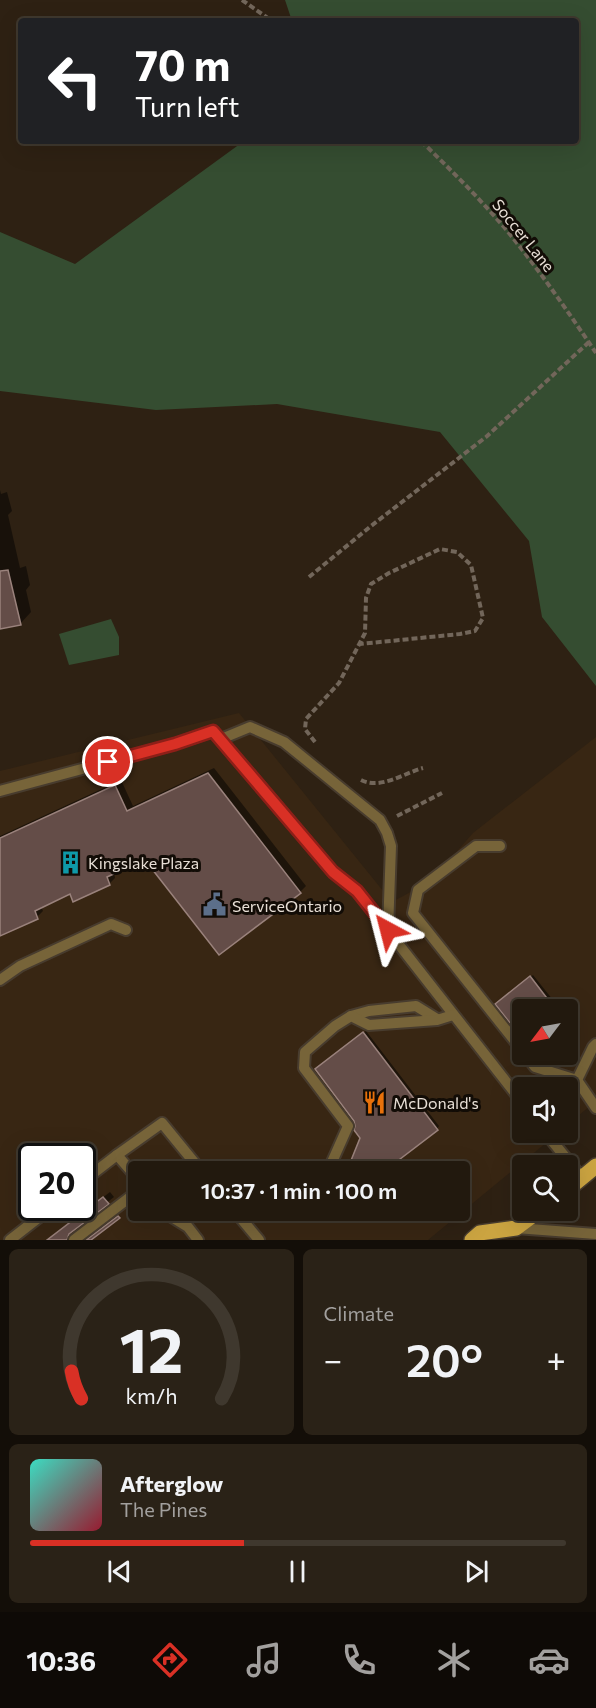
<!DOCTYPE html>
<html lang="en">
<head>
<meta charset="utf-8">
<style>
	:root { --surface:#22190e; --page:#2a2217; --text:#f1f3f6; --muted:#a2a09e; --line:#3f382e; --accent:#d93025 }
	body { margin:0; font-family:Commissioner,sans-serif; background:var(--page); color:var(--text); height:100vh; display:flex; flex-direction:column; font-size:22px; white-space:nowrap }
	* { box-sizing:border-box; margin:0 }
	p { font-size:20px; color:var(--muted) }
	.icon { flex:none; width:33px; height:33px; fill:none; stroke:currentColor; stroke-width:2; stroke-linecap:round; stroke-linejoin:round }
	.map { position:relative; height:1240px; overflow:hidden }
	.details { display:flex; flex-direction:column; gap:9px; padding:9px; background:#130e08; flex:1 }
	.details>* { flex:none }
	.top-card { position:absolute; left:18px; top:18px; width:561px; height:126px; border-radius:6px; box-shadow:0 6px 24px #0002,0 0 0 2px var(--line); background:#202124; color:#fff; overflow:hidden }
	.needle { width:39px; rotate:238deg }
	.controls { position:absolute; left:512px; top:999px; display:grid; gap:12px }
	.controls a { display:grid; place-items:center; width:66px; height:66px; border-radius:6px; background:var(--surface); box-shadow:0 6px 24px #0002,0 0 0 2px var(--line); font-size:30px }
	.speed { position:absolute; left:18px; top:1143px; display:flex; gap:12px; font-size:30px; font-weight:700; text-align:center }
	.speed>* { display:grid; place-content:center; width:78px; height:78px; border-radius:50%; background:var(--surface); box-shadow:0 6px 24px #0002,0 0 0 2px var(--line); line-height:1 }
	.speed .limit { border:3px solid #111; border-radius:9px; background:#fff; color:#111 }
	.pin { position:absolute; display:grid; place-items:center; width:51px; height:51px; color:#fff; margin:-26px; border:3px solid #fff; border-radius:50%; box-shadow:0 2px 6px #0007 }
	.me { position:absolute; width:66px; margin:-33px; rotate:322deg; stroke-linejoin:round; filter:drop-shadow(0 0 4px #0008) }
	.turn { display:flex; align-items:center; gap:21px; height:126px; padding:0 18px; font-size:27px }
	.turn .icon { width:78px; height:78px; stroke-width:2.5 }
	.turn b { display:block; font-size:42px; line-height:51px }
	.big { font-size:45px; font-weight:600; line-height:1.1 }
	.details .widget { flex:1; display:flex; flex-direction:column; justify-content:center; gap:9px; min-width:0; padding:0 21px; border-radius:9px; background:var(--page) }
	.details .dial { align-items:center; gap:0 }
	.dial svg { height:156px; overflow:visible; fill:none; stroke:var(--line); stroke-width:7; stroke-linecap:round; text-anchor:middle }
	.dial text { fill:var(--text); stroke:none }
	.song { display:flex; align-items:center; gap:18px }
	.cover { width:72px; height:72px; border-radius:9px; background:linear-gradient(135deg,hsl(170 70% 55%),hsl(350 70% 35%)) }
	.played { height:6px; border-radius:3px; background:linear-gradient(90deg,var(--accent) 40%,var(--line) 40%) }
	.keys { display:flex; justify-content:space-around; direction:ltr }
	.heat { display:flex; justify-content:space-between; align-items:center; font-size:33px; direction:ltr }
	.details .tiles { flex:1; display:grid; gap:9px; grid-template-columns:1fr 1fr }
	.widget:last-child { grid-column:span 2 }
	.trip { position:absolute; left:128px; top:1161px; width:342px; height:60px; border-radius:6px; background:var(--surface); box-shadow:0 6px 24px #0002,0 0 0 2px var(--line); font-weight:600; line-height:60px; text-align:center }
	.dock { display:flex; height:96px; justify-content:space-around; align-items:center; background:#0e0a06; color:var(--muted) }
	.dock .icon { width:42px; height:42px }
	.dock .current { color:var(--accent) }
	.dock b { font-size:27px; color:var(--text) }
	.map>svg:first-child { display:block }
	.built { fill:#382613; fill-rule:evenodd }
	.green { fill:#354d31 }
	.shadow { fill:#0007 }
	.building { fill:#644d48; stroke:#9a827c; stroke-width:1.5 }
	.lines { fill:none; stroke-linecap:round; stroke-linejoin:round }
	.service-casing { stroke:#483c2e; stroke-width:14 }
	.primary-casing { stroke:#483c2e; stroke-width:18 }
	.path { stroke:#72665a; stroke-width:4; stroke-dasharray:6 3; stroke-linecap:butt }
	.service { stroke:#776439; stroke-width:10 }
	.primary { stroke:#cba441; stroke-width:15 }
	.route-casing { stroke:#8d1f18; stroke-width:15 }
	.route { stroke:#d93025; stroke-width:10 }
	.labels { text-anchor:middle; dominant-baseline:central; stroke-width:6; stroke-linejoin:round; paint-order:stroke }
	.street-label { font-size:16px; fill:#e8dfd6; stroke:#120c06 }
	.poi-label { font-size:16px; fill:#e8dfd6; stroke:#120c06; text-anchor:start }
</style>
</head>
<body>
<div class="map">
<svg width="596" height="1240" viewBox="0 0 596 1240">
	<rect width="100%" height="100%" fill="#2e2113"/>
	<path class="built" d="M239 713 392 902 431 881 473 833 596 737V1101L567 1125V1088H522V1132L558 1133 428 1240H0V771ZM522 1010H567V1054H522ZM32 1156H82V1208H32ZM138 1172H459V1210H138Z"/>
	<g class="green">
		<polygon points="285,0 596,0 596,686 542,617 529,541 440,432 277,404 156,410 0,391 0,232 75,264 244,141 576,141 576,21 292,21"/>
		<polygon points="111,619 119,637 119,655 69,665 59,634"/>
	</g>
	<g class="shadow">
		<polygon points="0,490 1,494 7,492 12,511 8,515 20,568 26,566 30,585 26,590 31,612 20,624 0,628"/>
		<polygon points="214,768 306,886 300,892 220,953 146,858 114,872 115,878 109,884 70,892 41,906 43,911 37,917 0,932 0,836 121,780 133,806"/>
		<polygon points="533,975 561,1010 522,1010 522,1036 499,1001"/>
		<polygon points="567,1017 580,1033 567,1044"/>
		<polygon points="366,1031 439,1126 437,1129 362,1137 357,1126 320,1066"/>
		<polygon points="537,1054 554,1054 545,1061 540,1059"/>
		<polygon points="110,1192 114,1197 74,1229 67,1237 67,1225"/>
	</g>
	<g class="building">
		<polygon points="8,570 21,625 0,629 0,571"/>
		<polygon points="208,773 301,893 219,955 145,860 107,877 110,885 73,902 70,894 35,911 38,919 0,936 0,838 115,785 127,811"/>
		<polygon points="530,976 556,1010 522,1010 522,1038 495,1004"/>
		<polygon points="363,1032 438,1130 383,1172 356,1172 350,1163 360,1138 354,1130 355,1126 354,1121 315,1069"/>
		<polygon points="103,1197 109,1204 69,1234 67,1240 47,1240"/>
		<polygon points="118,1216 120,1218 91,1240 86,1240"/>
	</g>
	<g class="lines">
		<defs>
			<g id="service">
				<polyline points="221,739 250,727 284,742 380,820 387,833 391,846 388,930"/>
				<polyline points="0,791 175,744 213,731 333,872 357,891 522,1102"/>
				<polyline points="500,846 476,846 418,890 413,913 522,1050"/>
				<polyline points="0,980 20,966 111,924 126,930"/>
				<polyline points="351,1016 369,1011 416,1006 437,1019"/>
				<polyline points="596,1044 593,1047 577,1080 596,1108"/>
				<polyline points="525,1054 535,1067 577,1080"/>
				<polyline points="545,1132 582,1178"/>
				<polyline points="117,1155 138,1179"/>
				<polyline points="332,1162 348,1126 304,1068 305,1052 335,1026 351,1016 369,1025 437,1020 453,1015"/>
				<polyline points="82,1182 117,1155 162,1123 202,1172"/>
				<polyline points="164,1210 167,1214 188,1227 198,1240"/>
				<polyline points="234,1210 259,1240"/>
				<polyline points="516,1228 596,1234"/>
				<polyline points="10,1240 51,1208"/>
				<polyline points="74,1240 138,1191"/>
			</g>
			<g id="primary">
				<polyline points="567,1190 596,1166"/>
				<polyline points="472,1240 480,1233 516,1228 540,1210"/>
			</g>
		</defs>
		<use href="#service" class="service-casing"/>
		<use href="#primary" class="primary-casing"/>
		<g class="path">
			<polyline points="242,0 272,21"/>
			<path d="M421 141C450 169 478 197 504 227 537 267 567 310 596 353"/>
			<polyline points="309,577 371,526 486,437 589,342"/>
			<polyline points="315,742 305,729 306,719 339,683 365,633 366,598 371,584 389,573 440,549 457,552 471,565 483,618 475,631 460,634 360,644"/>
			<path d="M361 780C381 790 404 773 423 768"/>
			<polyline points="397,816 442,793"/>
		</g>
		<use href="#service" class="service"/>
		<use href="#primary" class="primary"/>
	</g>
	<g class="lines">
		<defs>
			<polyline id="route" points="108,762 175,744 213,731 333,872 357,891 388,930"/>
		</defs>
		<use href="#route" class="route-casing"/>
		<use href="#route" class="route"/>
	</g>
	<defs>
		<symbol id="building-bare" viewBox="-9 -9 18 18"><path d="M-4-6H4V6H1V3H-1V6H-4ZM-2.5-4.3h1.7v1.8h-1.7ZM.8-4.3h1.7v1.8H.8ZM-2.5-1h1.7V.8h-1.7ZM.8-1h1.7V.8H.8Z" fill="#0f9aa8" stroke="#120c06" stroke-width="2.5" paint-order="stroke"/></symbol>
		<symbol id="civic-bare" viewBox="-9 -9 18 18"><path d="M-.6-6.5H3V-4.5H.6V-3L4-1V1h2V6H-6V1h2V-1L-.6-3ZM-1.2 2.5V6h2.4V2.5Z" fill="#5c6f8a" stroke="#120c06" stroke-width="2.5" paint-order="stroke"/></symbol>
		<symbol id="restaurant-bare" viewBox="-9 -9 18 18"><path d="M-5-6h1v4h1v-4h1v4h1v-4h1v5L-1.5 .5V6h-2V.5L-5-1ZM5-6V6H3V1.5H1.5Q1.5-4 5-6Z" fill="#e8710a" stroke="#120c06" stroke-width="2.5" paint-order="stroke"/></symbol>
	</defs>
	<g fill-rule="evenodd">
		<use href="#building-bare" x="54" y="846" width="33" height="33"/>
		<use href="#civic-bare" x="198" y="888" width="33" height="33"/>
		<use href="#restaurant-bare" x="358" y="1086" width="33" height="33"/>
	</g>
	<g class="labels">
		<g class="street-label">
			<text transform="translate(524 235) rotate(51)">Soccer Lane</text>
		</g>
		<g class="poi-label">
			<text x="88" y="862">Kingslake Plaza</text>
			<text x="232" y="905">ServiceOntario</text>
			<text x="393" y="1102">McDonald's</text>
		</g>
	</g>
</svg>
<div class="controls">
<a><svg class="needle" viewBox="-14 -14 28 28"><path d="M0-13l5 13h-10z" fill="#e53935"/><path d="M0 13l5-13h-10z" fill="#a2a09e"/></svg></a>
<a><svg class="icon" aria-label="sound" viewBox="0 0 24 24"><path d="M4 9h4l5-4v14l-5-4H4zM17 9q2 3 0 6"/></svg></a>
<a><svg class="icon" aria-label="search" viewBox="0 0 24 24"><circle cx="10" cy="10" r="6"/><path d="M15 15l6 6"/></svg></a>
</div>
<div class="speed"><div class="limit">20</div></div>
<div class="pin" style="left:108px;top:762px;background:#d93025"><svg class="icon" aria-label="arrive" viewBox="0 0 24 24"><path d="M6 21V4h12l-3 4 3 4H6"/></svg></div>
<svg class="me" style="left:388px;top:930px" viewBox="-20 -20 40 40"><path d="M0-17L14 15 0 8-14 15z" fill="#d93025" stroke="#fff" stroke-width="4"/></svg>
<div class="trip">10:37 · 1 min · 100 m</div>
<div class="top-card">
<div class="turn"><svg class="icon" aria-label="left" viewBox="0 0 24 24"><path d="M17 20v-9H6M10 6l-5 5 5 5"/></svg><div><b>70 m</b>Turn left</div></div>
</div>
</div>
<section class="details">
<div class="tiles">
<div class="widget dial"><svg viewBox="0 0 100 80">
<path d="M14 69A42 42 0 1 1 86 69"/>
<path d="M14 69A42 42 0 0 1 9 55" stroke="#d93025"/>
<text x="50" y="56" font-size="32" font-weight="700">12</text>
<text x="50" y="72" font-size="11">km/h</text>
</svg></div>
<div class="widget"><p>Climate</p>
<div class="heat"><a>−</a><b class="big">20°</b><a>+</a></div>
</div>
<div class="widget">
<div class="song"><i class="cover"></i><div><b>Afterglow</b><p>The Pines</p></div></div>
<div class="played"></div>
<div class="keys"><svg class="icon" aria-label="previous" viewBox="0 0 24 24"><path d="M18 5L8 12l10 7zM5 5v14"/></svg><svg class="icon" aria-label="pause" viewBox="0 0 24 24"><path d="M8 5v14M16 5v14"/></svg><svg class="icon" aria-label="next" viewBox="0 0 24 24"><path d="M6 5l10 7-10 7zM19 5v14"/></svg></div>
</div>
</div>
</section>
<nav class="dock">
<b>10:36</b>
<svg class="icon current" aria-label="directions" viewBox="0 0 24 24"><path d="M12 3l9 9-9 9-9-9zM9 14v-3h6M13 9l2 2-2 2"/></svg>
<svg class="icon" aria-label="music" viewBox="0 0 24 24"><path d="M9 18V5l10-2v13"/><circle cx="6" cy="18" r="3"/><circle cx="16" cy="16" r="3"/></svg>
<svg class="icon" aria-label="phone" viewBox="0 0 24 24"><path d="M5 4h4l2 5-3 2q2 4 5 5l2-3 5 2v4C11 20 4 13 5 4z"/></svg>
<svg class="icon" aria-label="climate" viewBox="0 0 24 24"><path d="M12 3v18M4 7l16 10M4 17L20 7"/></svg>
<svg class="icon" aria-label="car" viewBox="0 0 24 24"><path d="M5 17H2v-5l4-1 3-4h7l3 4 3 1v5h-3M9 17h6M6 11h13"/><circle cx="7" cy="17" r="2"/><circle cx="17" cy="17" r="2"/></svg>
</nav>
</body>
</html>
